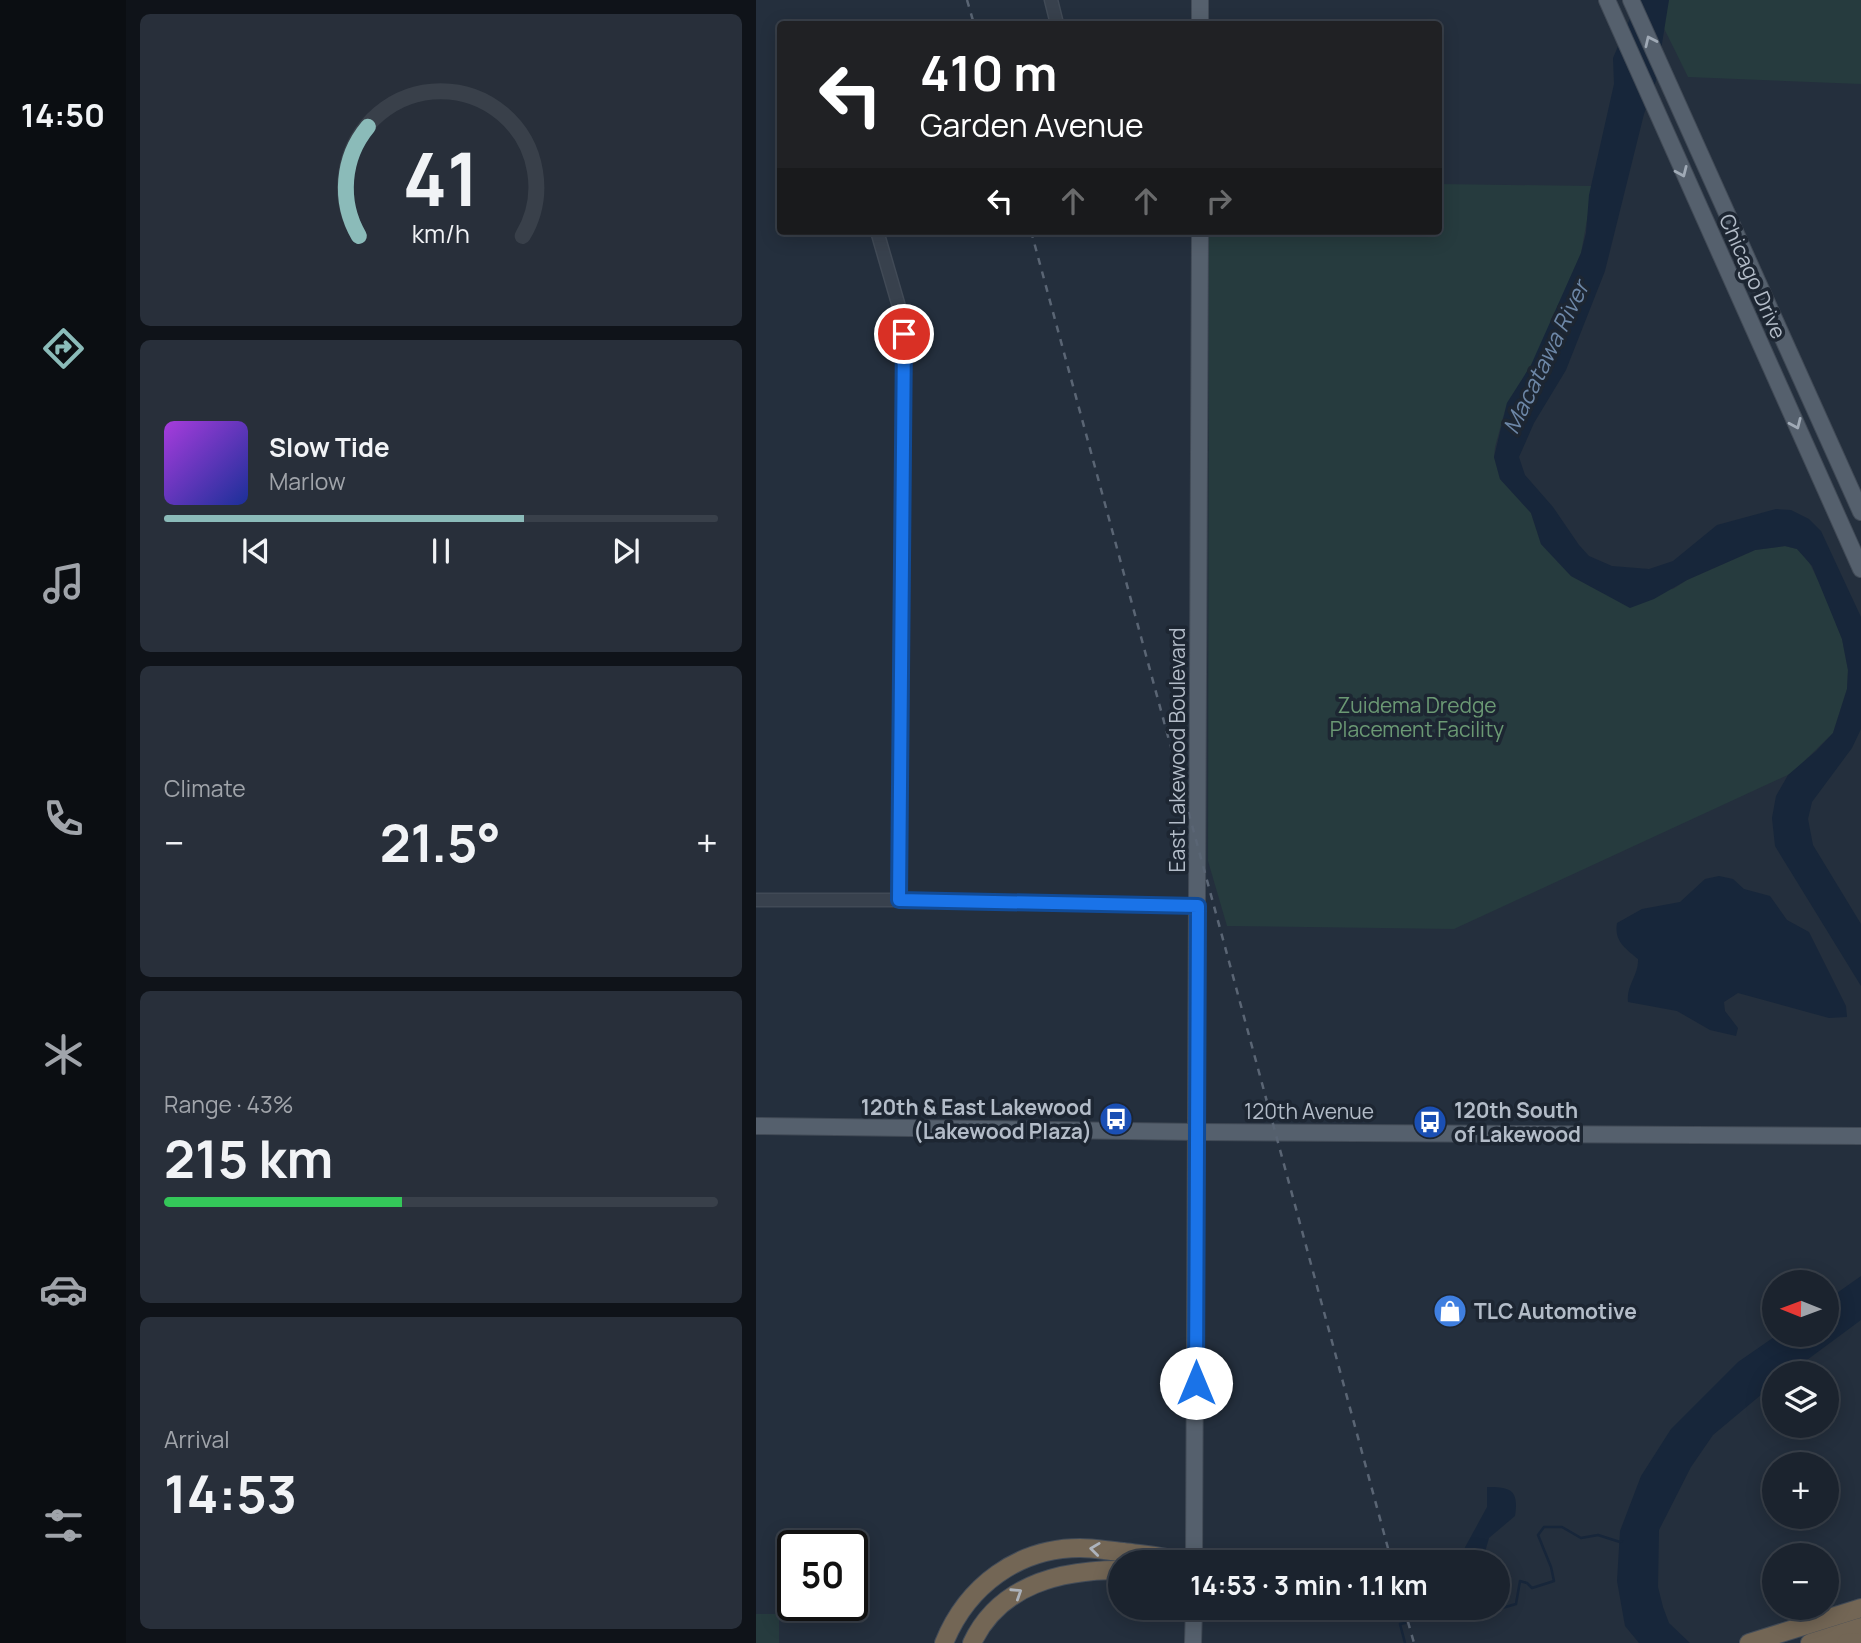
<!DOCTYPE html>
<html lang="en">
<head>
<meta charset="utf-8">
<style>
	:root { --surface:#1b232e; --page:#282f3a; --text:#f1f3f6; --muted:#a0a4aa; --line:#39404a; --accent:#8bbbb9 }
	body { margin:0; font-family:Manrope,sans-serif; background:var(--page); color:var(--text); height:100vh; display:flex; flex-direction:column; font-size:26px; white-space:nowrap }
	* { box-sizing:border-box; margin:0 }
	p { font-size:23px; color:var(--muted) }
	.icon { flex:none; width:38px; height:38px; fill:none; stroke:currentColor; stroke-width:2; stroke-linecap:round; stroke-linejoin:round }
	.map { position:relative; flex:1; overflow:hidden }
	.sheet { display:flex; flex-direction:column; gap:14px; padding:14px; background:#0f1319; width:630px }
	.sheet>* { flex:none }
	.guide { position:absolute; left:21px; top:21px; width:665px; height:214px; border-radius:7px; box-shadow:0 4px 18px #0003,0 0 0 2px var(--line); background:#202124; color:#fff; overflow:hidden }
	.needle { width:46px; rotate:271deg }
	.tools { position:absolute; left:1006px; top:1270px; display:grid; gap:14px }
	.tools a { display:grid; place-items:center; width:77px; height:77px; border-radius:50%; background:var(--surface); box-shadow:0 4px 18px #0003,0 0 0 2px var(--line); font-size:35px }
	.speed { position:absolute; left:21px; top:1530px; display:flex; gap:14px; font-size:35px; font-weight:700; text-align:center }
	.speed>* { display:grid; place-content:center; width:91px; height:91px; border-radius:50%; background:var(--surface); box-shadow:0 4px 18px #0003,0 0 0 2px var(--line); line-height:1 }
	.speed .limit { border:4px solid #111; border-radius:10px; background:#fff; color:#111 }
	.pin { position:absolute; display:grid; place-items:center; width:60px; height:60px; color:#fff; margin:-30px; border:4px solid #fff; border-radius:50%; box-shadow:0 2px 7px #0007 }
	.me { position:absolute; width:77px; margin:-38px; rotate:0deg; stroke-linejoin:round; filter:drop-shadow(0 0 5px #0008) }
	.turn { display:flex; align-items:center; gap:24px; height:147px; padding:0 28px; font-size:32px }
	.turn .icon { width:91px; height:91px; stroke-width:2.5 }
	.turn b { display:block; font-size:49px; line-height:60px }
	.lanes { display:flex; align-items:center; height:66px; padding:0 28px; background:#0003; justify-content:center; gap:35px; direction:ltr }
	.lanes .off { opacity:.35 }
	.big { font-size:52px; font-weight:700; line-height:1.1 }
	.sheet .widget { flex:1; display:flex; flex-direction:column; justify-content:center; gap:10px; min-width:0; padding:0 24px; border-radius:10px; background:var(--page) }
	.sheet .dial { align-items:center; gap:0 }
	.dial svg { height:182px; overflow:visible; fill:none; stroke:var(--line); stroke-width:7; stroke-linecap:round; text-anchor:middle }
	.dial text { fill:var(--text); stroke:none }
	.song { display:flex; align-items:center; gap:21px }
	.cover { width:84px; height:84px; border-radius:10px; background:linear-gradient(135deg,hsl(280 70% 55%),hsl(230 70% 35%)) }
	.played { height:7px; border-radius:4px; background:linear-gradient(90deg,var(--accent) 65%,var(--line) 65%) }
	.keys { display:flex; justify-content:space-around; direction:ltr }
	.heat { display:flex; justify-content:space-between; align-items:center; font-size:38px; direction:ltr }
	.charge { height:10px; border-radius:5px; background:linear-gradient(90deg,#34c759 43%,var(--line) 0) }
	.trip { position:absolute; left:352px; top:1550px; width:402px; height:70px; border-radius:35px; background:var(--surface); box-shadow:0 4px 18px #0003,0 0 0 2px var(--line); font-weight:700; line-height:70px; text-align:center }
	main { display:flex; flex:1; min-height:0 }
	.menu { display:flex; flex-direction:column; width:126px; justify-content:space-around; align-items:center; background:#0b0e12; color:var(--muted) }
	.menu .icon { width:49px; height:49px }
	.menu .current { color:var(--accent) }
	.menu b { font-size:32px; color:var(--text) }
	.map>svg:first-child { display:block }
	.green { fill:#263b3e }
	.water { fill:#17263a }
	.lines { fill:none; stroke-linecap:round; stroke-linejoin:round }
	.stream { stroke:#17263a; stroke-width:2.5 }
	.minor-casing { stroke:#414a56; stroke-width:15 }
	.major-casing { stroke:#414a56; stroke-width:18 }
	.highway-casing { stroke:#434c58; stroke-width:20 }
	.minor { stroke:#38414d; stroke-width:12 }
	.major { stroke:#55606d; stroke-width:16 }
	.highway { stroke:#736655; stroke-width:18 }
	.rail { stroke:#5a6574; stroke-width:2.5; stroke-dasharray:7 7; stroke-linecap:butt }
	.oneway { stroke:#a0aab6 }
	.oneway2 { stroke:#adb3bc }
	.route-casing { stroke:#114b97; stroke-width:18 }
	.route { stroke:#1a73e8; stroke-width:12 }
	.labels { text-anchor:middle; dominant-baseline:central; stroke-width:7; stroke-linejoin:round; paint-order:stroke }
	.street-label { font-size:21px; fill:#b3bcc8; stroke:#1d2632 }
	.park-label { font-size:21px; fill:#6b9974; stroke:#1d2632 }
	.poi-label { font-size:21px; font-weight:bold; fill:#b3bcc8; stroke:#1d2632; text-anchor:start }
	.water-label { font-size:23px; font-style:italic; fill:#6d87a7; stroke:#1d2632 }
</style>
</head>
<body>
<main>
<nav class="menu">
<b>14:50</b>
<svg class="icon current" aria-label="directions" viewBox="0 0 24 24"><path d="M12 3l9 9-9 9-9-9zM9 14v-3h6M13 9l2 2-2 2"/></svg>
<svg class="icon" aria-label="music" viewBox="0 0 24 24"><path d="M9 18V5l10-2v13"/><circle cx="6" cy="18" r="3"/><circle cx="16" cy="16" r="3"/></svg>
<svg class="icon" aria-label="phone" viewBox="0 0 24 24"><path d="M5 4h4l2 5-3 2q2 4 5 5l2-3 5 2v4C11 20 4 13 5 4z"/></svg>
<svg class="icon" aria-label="climate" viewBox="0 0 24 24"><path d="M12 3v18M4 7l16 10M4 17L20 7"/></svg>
<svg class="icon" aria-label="car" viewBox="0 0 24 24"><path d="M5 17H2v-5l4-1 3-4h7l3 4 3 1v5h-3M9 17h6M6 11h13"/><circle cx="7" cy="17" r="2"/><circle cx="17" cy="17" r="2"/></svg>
<svg class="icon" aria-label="filters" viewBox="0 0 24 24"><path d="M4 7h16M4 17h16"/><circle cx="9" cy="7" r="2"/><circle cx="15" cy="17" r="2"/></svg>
</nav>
<section class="sheet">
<div class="widget dial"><svg viewBox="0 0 100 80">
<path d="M14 69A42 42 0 1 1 86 69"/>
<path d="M14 69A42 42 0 0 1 18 21" stroke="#8bbbb9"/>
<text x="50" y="56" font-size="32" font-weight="700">41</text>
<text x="50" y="72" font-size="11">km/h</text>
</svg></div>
<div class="widget">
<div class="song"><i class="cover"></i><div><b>Slow Tide</b><p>Marlow</p></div></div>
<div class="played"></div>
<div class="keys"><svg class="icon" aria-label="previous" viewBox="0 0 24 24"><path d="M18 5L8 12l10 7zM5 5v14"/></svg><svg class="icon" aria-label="pause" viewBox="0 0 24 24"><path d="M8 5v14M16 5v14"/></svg><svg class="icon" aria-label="next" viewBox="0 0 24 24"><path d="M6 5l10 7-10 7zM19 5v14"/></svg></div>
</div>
<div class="widget"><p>Climate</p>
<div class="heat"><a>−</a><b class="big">21.5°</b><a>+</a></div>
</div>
<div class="widget"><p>Range · 43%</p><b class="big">215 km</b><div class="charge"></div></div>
<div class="widget"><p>Arrival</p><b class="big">14:53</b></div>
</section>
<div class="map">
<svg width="1105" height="1643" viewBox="0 0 1105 1643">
	<rect width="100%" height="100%" fill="#242f3d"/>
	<g class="green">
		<polygon points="897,0 1105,0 1105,84 932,77 897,6"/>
		<polygon points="683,184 837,186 825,253 777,363 751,403 739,447 738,457 744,479 775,513 785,544 815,576 847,593 917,589 931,580 999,550 1029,546 1041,549 1051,558 1066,588 1086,639 1092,670 1091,689 1077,733 1036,773 698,929 471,926 452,861 453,231 682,231"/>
		<rect x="0" y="1614" width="23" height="29"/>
	</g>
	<g class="water">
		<polygon points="882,0 913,0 900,81 888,114 849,271 810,370 778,423 763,457 769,475 797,507 823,545 833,556 856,566 893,569 917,561 961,525 1020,509 1035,510 1053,519 1065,531 1105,617 1105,729 1096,748 1056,802 1052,819 1057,845 1105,924 1105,986 1019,846 1016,818 1020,796 1032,775 1060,751 1077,733 1091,689 1092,670 1086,639 1056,566 1041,549 1029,546 999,550 931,580 898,599 874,608 815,576 785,544 775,513 744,479 738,457 751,403 775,365 825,253 830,233 833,195 858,84 857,58"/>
		<path d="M963 876 977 879 988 889 1014 896 1031 920 1053 932 1090 1006 1091 1017 1073 1018 982 993 968 1002 969 1011 982 1028 980 1036 954 1030 921 1011 872 1002C870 985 883 975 882 959 869 948 858 941 861 923L886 909 924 902 949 879Z"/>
		<polygon points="1105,1276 1105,1320 1032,1374 1018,1374 1018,1384 957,1435 935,1467 903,1530 902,1587 907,1607 913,1623 934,1643 883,1643 869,1626 861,1581 864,1531 885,1476 915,1429 982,1362 1021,1335 1071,1335 1071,1300"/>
		<path d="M731 1487C755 1487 763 1490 759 1516L733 1538 729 1552 722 1561 701 1562 731 1507Z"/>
	</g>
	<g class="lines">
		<g class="stream">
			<polyline points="720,1608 729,1619 746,1608 760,1604 764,1581 771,1583 776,1588 798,1581 795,1567 782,1535 788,1527 806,1527 825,1538 842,1535 864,1542 866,1541"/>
			<polyline points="668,1617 685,1608"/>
			<polyline points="649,1623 644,1624 649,1643"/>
		</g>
		<defs>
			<g id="minor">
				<polyline points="295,0 301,24"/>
				<polyline points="121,231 146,317 148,334 143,900"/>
				<polyline points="0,900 143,900 442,906"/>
			</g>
			<g id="major">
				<polyline points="851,0 1105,569"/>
				<polyline points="875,0 1105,512"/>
				<polyline points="444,24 444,0"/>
				<polyline points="0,1126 442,1132 1105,1136"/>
				<polyline points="438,1563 444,231"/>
				<polyline points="437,1643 438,1608"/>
			</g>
			<g id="highway">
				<path d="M188 1643C211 1586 262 1548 324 1548 339 1548 353 1551 367 1552 388 1555 410 1556 430 1563"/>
				<path d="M216 1643C244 1584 305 1570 364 1570"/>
				<polyline points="993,1643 1105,1608"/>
				<polyline points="1054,1643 1105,1627"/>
				<polyline points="1090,1643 1105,1642"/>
			</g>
		</defs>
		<use href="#minor" class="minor-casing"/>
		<use href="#major" class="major-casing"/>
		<use href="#highway" class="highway-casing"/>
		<use href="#minor" class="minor"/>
		<use href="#major" class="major"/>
		<use href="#highway" class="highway"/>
		<g class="rail">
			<polyline points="211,0 218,24"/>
			<polyline points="275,231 636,1563"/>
			<polyline points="648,1608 658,1643"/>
		</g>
	</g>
	<defs><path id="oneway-chevron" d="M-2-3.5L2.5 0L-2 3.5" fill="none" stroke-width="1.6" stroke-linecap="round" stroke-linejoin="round" transform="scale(1.75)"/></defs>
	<g class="oneway">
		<use href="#oneway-chevron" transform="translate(894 41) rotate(-115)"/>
		<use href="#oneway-chevron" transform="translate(926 172) rotate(66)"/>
		<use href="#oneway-chevron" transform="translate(1040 424) rotate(66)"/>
	</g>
	<g class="oneway2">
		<use href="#oneway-chevron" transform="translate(339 1549) rotate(-173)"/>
		<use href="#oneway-chevron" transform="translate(261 1593) rotate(-33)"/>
	</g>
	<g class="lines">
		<defs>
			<polyline id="route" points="148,334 143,900 442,906 440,1383"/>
		</defs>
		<use href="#route" class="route-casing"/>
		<use href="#route" class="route"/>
	</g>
	<defs>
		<symbol id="bus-disc" viewBox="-11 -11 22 22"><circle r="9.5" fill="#1a4fb4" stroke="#1d2632"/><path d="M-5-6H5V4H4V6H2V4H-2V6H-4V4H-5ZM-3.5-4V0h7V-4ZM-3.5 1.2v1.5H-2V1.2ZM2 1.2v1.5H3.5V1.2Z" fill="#fff"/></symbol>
		<symbol id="shop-disc" viewBox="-11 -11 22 22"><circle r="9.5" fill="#3f7fe0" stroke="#1d2632"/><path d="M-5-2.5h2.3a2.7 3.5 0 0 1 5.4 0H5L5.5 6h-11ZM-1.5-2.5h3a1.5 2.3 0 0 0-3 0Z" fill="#fff"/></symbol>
	</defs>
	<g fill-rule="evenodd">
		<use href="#bus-disc" x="341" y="1100" width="38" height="38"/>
		<use href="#bus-disc" x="655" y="1103" width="38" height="38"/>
		<use href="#shop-disc" x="675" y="1292" width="38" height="38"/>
	</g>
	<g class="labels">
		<g class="street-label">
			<text transform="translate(997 276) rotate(66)">Chicago Drive</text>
			<text transform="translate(421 750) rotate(-90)">East Lakewood Boulevard</text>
			<text x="553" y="1111">120th Avenue</text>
		</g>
		<g class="park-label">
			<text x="661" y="705">Zuidema Dredge<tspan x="661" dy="24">Placement Facility</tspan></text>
		</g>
		<g class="poi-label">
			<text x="336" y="1107" text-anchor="end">120th &amp; East Lakewood<tspan x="336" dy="24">(Lakewood Plaza)</tspan></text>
			<text x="698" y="1110">120th South<tspan x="698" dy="24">of Lakewood</tspan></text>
			<text x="718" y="1311">TLC Automotive</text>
		</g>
		<g class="water-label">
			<text transform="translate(789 357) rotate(-64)">Macatawa River</text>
		</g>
	</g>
</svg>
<div class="tools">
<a><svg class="needle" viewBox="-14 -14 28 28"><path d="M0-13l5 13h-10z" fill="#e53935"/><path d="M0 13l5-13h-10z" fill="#a0a4aa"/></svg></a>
<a><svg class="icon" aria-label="layers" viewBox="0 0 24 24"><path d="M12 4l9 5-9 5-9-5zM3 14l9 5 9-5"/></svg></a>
<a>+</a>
<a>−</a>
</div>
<div class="speed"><div class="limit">50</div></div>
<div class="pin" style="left:148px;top:334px;background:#d93025"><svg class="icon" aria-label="arrive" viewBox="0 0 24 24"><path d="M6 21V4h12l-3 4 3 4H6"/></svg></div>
<svg class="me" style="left:440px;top:1383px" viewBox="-20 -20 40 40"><circle r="19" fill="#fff"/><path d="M0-13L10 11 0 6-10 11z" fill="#1a73e8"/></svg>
<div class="trip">14:53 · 3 min · 1.1 km</div>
<div class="guide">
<div class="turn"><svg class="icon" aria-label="left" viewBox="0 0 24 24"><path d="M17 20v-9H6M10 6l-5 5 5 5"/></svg><div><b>410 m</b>Garden Avenue</div></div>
<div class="lanes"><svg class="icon" aria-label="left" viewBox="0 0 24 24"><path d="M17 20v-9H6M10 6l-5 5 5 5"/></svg><svg class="icon off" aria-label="ahead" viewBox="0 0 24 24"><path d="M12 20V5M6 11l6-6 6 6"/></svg><svg class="icon off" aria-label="ahead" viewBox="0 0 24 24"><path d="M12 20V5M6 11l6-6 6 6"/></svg><svg class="icon off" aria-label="right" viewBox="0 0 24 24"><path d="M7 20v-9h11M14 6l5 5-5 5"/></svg></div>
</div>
</div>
</main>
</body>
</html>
